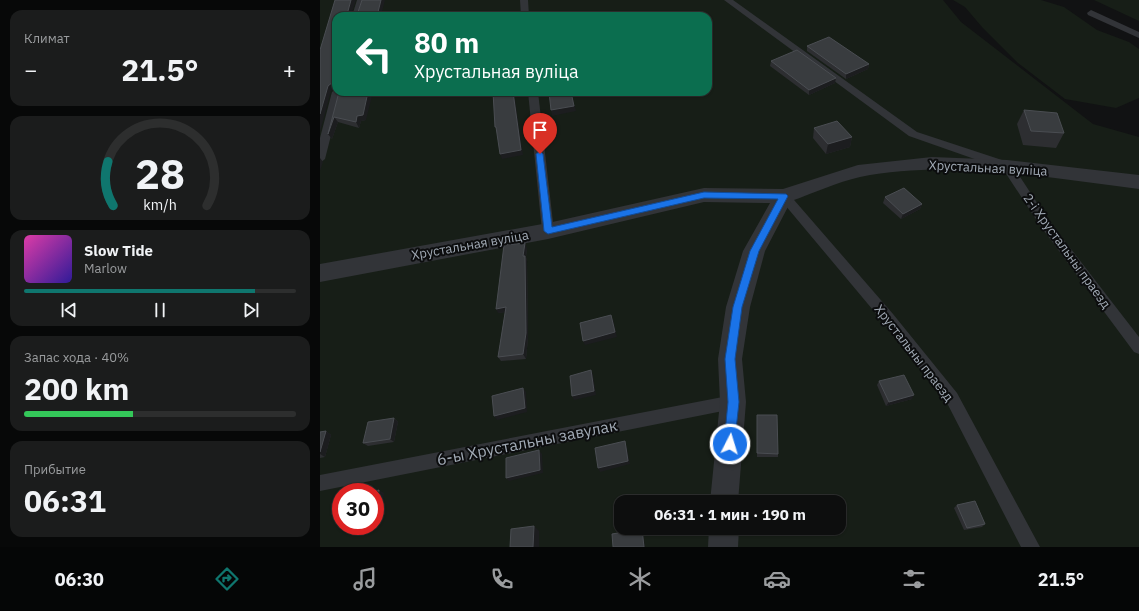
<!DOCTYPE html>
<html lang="ru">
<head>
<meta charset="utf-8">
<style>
	:root { --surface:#0d0e0e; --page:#1b1c1c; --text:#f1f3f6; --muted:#9a9c9e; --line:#2d2e2e; --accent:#0f766e }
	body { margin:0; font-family:"IBM Plex Sans",sans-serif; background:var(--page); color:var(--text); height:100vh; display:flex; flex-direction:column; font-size:15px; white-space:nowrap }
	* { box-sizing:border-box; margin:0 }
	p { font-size:13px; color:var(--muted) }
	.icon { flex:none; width:22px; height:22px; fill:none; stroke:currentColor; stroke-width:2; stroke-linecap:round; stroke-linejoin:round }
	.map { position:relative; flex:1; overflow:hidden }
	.side { display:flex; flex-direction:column; gap:10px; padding:10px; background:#070808; width:320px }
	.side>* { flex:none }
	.guide { position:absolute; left:12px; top:12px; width:380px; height:84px; border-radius:12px; box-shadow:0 1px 3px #0004,0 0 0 1px var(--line); background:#0b6e4f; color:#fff; overflow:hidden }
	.speed { position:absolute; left:12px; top:483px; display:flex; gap:8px; font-size:20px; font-weight:700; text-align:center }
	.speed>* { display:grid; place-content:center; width:52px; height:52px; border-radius:50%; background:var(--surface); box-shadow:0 1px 3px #0004,0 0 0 1px var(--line); line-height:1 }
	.speed .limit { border:6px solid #d22; background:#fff; color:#111 }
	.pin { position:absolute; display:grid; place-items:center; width:34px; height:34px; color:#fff; margin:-41px -17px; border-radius:50% 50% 50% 0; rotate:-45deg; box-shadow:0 0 4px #0007 }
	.pin .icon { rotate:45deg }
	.me { position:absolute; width:44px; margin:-22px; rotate:5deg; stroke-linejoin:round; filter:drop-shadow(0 0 3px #0008) }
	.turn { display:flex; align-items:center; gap:14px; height:84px; padding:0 16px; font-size:18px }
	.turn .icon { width:52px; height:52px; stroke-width:2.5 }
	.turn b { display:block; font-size:28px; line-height:34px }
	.big { font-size:30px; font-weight:700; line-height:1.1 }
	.side .tile { flex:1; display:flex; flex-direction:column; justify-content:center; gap:6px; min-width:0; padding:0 14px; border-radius:12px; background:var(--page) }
	.side .dial { align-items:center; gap:0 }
	.dial svg { height:104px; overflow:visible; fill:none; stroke:var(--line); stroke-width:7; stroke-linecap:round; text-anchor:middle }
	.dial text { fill:var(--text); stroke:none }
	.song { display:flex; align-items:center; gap:12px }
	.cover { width:48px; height:48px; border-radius:6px; background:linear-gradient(135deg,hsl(320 70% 55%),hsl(250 70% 35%)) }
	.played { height:4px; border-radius:2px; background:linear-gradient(90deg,var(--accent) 85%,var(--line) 85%) }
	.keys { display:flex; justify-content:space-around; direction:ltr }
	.heat { display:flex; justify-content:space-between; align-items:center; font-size:22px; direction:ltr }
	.charge { height:6px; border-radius:3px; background:linear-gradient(90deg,#34c759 40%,var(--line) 0) }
	.trip { position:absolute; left:294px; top:495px; width:232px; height:40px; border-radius:12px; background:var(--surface); box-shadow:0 1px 3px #0004,0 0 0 1px var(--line); font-weight:700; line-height:40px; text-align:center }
	.menu { display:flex; height:64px; justify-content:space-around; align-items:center; background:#050606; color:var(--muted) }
	.menu .icon { width:28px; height:28px }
	.menu .current { color:var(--accent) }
	.menu b { font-size:18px; color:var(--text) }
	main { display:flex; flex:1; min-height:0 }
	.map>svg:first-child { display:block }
	.green { fill:#171e17; fill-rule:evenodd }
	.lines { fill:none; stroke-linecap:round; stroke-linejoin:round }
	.service { fill:#323438; fill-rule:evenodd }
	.minor { fill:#323438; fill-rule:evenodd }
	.wall { fill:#2d2e31 }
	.shaded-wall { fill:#1c1d1f }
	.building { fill:#393c3f; stroke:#4a4d52 }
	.route { fill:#1a73e8; stroke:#114b97 }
	.labels { text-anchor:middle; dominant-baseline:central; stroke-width:4; stroke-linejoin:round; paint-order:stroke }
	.street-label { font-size:13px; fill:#a1aab5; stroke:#0c0d0e }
	.near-street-label { font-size:16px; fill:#a1aab5; stroke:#0c0d0e }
</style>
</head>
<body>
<main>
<section class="side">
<div class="tile"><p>Климат</p>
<div class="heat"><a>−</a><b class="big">21.5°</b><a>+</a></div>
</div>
<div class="tile dial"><svg viewBox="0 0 100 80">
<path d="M14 69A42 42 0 1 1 86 69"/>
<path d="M14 69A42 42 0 0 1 10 35" stroke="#0f766e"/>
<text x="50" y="56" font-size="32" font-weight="700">28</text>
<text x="50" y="72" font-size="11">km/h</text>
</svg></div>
<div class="tile">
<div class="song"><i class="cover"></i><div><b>Slow Tide</b><p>Marlow</p></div></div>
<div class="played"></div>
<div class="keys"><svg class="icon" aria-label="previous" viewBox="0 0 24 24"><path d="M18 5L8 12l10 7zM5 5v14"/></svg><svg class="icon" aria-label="pause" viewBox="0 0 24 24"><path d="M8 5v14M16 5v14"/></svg><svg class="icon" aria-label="next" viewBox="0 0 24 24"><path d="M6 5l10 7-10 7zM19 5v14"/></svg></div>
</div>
<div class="tile"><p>Запас хода · 40%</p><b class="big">200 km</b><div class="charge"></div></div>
<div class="tile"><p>Прибытие</p><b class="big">06:31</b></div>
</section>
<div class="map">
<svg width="819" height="547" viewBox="0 0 819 547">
	<rect width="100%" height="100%" fill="#111213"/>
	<g class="green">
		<path d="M0 0H623L641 22 773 124 819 137V547H0ZM16 16H388V92H16ZM21 492H55V526H21ZM301 502H519V528H301Z"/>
		<polygon points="633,0 721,0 744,7 777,30 809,42 819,49 819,98 796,108 745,99 698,63 662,27 645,7"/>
		<polygon points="774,0 819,0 819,21"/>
	</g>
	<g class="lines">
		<g class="service">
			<polygon points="37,0 45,0 40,16 32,16"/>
			<polygon points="200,0 208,0 209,16 201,16"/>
			<polygon points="404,0 413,0 597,132 691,163 727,218 819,337 819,354 814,352 719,224 683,169 589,136"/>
			<polygon points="771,10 819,32 819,38 768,15 767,13"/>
			<polygon points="16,89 16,92 22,92 5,159 0,163 0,138 12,92"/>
			<polygon points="208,92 218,92 234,231 232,234 224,234 222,231"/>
			<polygon points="464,192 468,193 573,314 637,393 720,547 701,547 627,403 563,322 460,199 458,196"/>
			<polygon points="413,395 418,397 421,402 418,407 413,409 0,491 0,475"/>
		</g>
		<g class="minor">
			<path d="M612 157 687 160 819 175V189C729 178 630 159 540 177 517 182 494 193 471 201L445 251 430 307 422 359 426 402 418 502H390L400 402 398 359 406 307 423 251 450 203 384 202 228 239 0 282V264L228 223 384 188 463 189 538 165Z"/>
			<polygon points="389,528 419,528 418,547 388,547"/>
		</g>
	</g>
	<g class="wall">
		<polygon points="487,46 549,64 548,69 526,79 487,51"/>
		<polygon points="451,61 515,83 489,95 450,66"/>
		<polygon points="19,92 46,120 41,121 39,128 18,122 12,139 8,134"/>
		<polygon points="704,110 744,133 736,148 703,145 697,124"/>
		<polygon points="494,128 532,137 530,147 506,154 493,138"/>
		<polygon points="565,197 602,204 600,209 581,219 563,203"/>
		<polygon points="207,248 206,257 207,261 208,338 206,359 181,361 178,357 185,312 178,313"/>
		<polygon points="559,381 592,399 566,406 557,385"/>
		<polygon points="437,415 458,454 458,457 437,457"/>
		<polygon points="74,418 78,422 74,442 48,446 43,443"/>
		<polygon points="6,431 11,435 5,457 0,458 0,432"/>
		<polygon points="637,505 665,524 662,527 644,530 634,508"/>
	</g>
	<g class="shaded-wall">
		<polygon points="31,0 36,0 31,16 28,11"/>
		<polygon points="61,0 65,0 61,16 57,16"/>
		<polygon points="549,64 548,69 526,79 526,74"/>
		<polygon points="516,78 515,83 489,95 489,90"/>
		<polygon points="13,82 16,88 11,91 0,132 0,114 8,86"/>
		<polygon points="48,92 53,92 46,120 41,121 39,128 36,122 37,116"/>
		<polygon points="193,92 194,92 203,155 182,159 180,154"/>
		<polygon points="251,92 256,111 232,116 231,110"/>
		<polygon points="14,117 18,122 12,139 8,134"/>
		<polygon points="532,137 530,147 506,154 508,144"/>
		<polygon points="0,158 3,162 0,171"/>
		<polygon points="602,204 600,209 581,219 583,214"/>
		<polygon points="205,243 207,248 206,257 207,261 208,338 206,359 203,354 203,256"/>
		<polygon points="186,307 188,312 178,313 176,309"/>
		<polygon points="293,319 297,337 265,345 263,341"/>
		<polygon points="271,370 273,375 276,395 254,400 252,396"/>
		<polygon points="203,388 206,392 207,412 177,420 174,416"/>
		<polygon points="594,395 592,399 566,406 569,402"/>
		<polygon points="74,418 78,422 74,442 70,439"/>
		<polygon points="6,431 11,435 5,457 0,454 0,452"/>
		<polygon points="305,441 306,444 310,464 280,472 278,468"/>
		<polygon points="219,450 222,454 223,473 189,481 186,478"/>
		<polygon points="59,490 64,493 62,513 55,515 55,511"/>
		<polygon points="214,526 219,531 219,547 213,547"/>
		<polygon points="322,529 323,532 325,547 324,547"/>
	</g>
	<g class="building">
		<polygon points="15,0 31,0 28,11 29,12 38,12 42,0 61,0 57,16 16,16 16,86 14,85 13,82 8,86 0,114 0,50"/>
		<polygon points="509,37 549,64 526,74 487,46"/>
		<polygon points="477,50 516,78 489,90 451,61"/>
		<polygon points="19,92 48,92 43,115 37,116 36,122 14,117 8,134"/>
		<polygon points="173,92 193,92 201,150 180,154 176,127 175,127"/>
		<polygon points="229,92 251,92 254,106 231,110"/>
		<polygon points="704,110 737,113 744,133 711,131"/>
		<polygon points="517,121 532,137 508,144 494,128"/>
		<polygon points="584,188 602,204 583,214 565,197"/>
		<polygon points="205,243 203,256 205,256 206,333 203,354 178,357 186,307 176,309 184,245"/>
		<polygon points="291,315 295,332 263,341 260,323"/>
		<polygon points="271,370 274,391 252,396 250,376"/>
		<polygon points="584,375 594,395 569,402 559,381"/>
		<polygon points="203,388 205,408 174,416 172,396"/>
		<polygon points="437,415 457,415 458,454 437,453"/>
		<polygon points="74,418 70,439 43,443 48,422"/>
		<polygon points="6,431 0,452 0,432"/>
		<polygon points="305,441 308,461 278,468 275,448"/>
		<polygon points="219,450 220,470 186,478 186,458"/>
		<polygon points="59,490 57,510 55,511 55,492 51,492"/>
		<polygon points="655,501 665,524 647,528 637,505"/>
		<polygon points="21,511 21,519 20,519"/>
		<polygon points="214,526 213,547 190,547 191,529"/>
		<polygon points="322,529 324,547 293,547 292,534"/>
	</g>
	<polygon class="route" points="220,151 223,154 232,227 384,192 466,194 468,196 439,251 422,307 415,359 419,402 414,448 410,449 406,448 404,444 408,402 405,359 413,307 430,251 458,199 384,198 228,234 224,231 216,154"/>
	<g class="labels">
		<g class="street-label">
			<text transform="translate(668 168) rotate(3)">Хрустальная вуліца</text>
			<text transform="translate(150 245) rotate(-10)">Хрустальная вуліца</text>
			<text transform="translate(747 251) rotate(54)">2-і Хрустальны праезд</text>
			<text transform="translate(594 353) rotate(52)">Хрустальны праезд</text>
		</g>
		<g class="near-street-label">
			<text transform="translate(207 442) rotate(-11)">6-ы Хрустальны завулак</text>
		</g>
	</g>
</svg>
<div class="speed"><div class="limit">30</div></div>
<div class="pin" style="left:220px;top:154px;background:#d93025"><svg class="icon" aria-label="arrive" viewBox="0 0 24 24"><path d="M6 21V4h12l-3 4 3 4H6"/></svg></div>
<svg class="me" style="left:410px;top:444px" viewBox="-20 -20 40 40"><circle r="17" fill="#1a73e8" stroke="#fff" stroke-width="3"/><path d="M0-11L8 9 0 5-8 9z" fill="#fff"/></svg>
<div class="trip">06:31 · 1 мин · 190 m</div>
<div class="guide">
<div class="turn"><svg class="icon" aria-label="left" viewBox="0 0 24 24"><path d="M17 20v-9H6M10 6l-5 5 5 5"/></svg><div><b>80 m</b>Хрустальная вуліца</div></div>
</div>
</div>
</main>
<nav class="menu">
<b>06:30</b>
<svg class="icon current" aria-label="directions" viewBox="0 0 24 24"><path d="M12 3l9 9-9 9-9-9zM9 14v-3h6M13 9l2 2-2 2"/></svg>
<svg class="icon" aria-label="music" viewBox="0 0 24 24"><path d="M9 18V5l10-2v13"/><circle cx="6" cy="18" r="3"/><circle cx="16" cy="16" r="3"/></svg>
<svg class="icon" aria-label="phone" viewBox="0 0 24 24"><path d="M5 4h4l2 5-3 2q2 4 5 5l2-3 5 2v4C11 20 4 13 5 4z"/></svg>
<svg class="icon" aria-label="climate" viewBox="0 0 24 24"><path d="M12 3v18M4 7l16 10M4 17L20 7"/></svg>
<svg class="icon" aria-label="car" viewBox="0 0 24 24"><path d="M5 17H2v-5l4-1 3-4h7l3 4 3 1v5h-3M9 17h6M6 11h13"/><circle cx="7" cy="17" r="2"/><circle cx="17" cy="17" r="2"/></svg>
<svg class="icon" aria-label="filters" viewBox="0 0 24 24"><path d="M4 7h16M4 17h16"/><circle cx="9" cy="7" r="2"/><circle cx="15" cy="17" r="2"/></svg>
<b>21.5°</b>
</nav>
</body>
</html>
